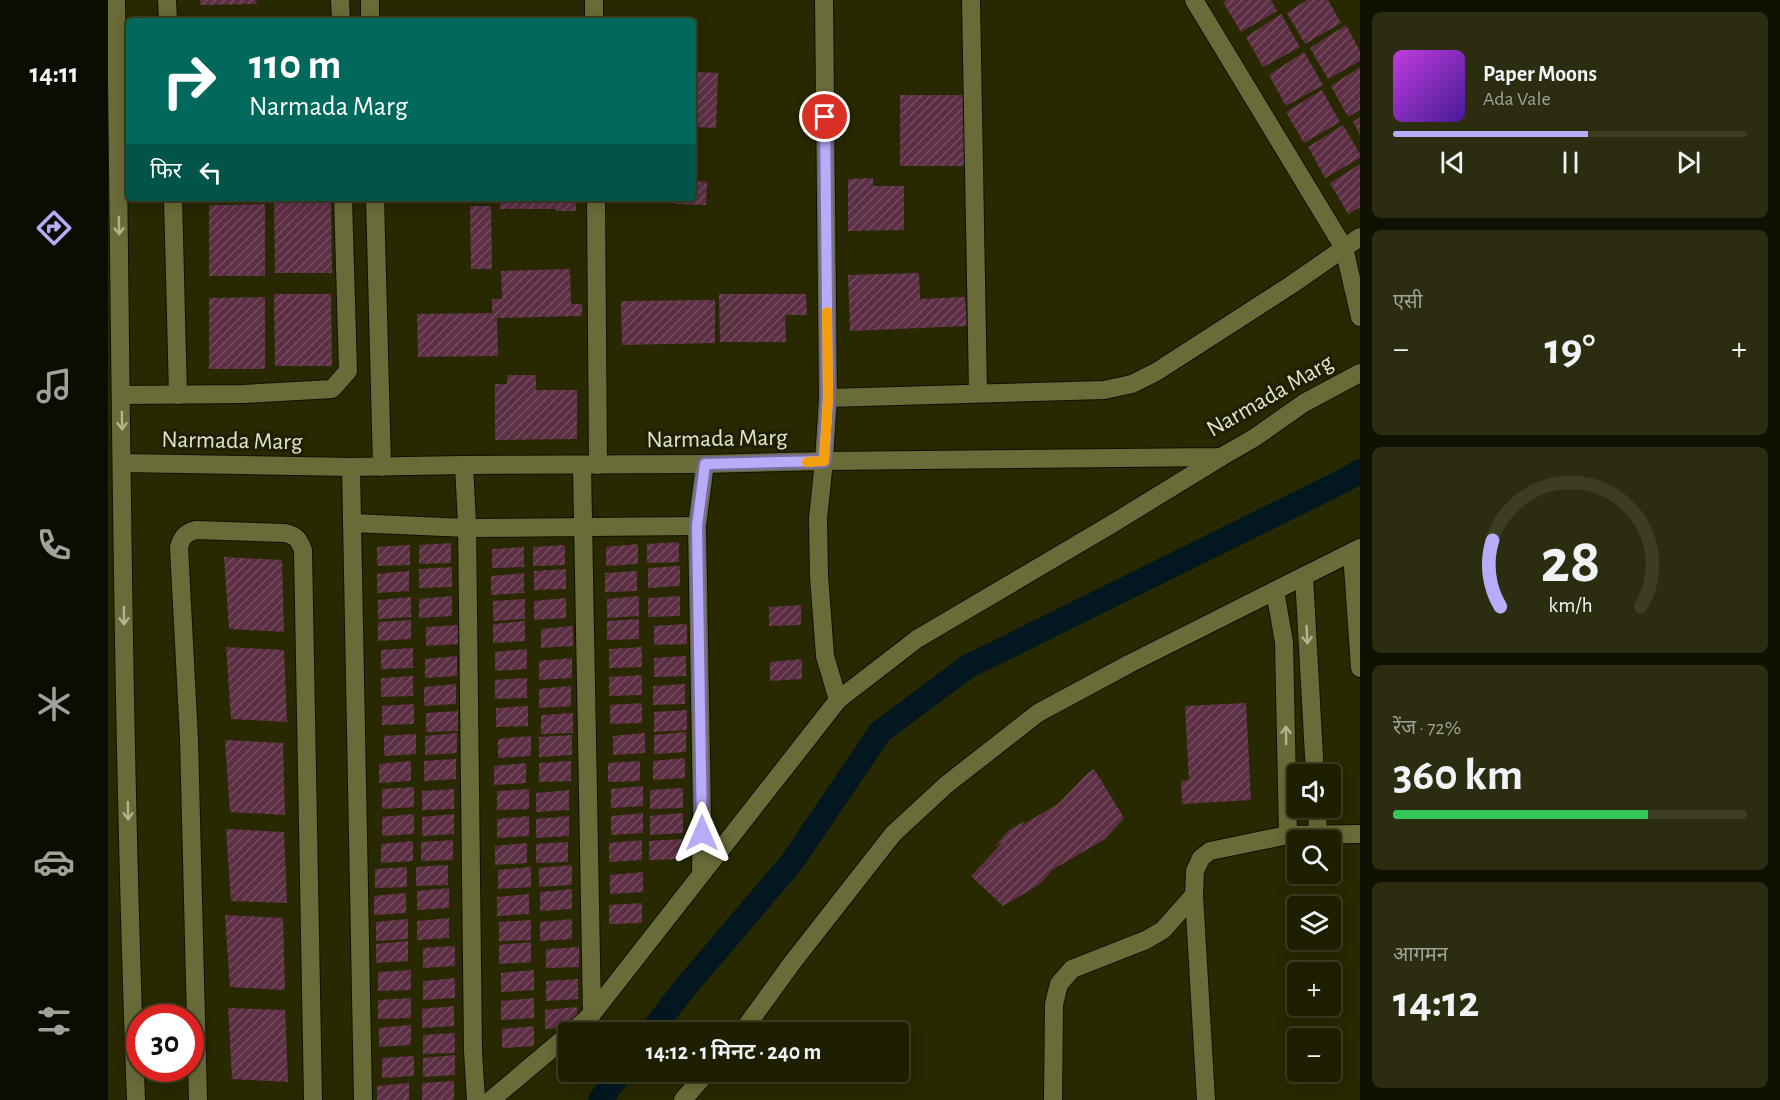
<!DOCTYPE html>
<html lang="hi">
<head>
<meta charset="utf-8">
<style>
	:root { --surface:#1e1f01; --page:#2b2c10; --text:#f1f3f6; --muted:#a1a299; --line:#3c3d23; --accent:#b8abf7 }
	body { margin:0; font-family:"Alegreya Sans","Noto Sans Devanagari",sans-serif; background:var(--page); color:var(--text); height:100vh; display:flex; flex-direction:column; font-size:22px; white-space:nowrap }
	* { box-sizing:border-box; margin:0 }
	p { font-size:20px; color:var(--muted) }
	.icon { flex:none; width:33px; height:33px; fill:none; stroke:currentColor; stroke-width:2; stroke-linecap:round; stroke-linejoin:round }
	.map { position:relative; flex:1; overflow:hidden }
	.panel { display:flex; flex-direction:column; gap:12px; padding:12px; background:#101101; width:420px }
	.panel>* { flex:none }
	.guide { position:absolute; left:18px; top:18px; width:570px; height:183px; border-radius:6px; box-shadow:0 3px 15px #0003,0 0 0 2px var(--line); background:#00695c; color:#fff; overflow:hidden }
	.fabs { position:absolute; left:1179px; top:764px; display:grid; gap:12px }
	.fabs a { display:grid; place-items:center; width:54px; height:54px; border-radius:6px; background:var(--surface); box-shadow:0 3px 15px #0003,0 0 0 2px var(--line); font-size:30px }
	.speed { position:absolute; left:18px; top:1004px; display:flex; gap:12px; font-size:30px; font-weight:700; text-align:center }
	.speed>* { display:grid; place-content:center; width:78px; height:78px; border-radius:50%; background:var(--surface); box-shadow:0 3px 15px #0003,0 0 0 2px var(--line); line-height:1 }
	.speed .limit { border:9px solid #d22; background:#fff; color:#111 }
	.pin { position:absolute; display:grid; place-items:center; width:51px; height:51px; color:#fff; margin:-26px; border:3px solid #fff; border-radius:50%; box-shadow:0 2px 6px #0007 }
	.me { position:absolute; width:66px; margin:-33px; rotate:0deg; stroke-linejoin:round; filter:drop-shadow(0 0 4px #0008) }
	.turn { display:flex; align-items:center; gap:21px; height:126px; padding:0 24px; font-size:27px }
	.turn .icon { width:78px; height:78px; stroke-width:2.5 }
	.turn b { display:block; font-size:42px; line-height:51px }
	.then { display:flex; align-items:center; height:57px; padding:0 24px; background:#0003; gap:12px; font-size:22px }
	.big { font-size:45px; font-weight:600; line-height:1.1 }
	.panel .tile { flex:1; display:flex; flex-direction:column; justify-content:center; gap:9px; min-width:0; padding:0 21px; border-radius:9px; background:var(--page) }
	.panel .dial { align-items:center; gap:0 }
	.dial svg { height:156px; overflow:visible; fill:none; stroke:var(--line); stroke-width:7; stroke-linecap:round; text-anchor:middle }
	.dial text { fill:var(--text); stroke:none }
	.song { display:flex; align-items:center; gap:18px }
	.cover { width:72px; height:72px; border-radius:9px; background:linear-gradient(135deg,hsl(290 70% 55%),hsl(260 70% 35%)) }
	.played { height:6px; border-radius:3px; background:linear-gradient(90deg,var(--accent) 55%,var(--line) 55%) }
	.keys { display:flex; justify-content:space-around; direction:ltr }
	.heat { display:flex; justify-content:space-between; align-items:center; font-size:33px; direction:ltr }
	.charge { height:9px; border-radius:4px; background:linear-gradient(90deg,#34c759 72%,var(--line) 0) }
	.trip { position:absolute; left:450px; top:1022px; width:351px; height:60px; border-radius:6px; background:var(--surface); box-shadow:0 3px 15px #0003,0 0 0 2px var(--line); font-weight:600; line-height:60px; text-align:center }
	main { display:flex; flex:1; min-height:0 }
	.tab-bar { display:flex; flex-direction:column; width:108px; justify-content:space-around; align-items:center; background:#0c0c00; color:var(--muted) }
	.tab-bar .icon { width:42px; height:42px }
	.tab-bar .on { color:var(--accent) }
	.tab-bar b { font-size:27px; color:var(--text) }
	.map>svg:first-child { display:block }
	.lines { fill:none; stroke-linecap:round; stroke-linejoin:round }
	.canal { stroke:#031721; stroke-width:24 }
	.building { fill:url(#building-hatch) }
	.minor-casing { stroke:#101100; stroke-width:20 }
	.minor { stroke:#696c38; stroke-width:18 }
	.oneway { stroke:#b2b590 }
	.route-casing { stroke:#786fa1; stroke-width:15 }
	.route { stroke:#b8abf7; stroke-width:10 }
	.slow { stroke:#f59e0b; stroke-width:10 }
	.labels { text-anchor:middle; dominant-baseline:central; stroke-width:6; stroke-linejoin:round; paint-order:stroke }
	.street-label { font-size:24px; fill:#e3e5ca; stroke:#1e1f04 }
</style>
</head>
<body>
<main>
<nav class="tab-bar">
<b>14:11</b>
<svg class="icon on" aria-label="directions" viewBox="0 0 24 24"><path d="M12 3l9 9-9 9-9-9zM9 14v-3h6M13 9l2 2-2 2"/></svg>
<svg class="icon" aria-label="music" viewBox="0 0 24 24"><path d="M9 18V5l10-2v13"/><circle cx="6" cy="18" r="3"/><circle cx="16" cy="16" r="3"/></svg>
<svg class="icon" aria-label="phone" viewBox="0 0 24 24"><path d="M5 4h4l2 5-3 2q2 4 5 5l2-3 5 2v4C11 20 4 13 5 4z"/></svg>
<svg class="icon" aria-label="climate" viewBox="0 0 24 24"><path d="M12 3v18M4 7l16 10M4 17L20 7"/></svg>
<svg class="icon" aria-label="car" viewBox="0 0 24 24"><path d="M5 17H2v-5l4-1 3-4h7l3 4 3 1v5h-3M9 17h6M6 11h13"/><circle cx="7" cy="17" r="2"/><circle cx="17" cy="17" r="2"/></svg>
<svg class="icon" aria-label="filters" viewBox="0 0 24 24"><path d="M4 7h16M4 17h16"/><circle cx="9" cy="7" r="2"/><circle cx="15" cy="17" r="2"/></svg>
</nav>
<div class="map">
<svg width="1252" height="1100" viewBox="0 0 1252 1100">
	<defs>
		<pattern id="building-hatch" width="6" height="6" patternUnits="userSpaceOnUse" patternTransform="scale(1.5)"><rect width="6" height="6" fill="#5d2f45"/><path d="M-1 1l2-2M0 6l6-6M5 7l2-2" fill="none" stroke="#744d5e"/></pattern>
	</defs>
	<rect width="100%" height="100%" fill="#282901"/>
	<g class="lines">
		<g class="canal">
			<polyline points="543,1032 575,990 684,862 772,732 859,667 1237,480 1252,471"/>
			<polyline points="492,1100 514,1071"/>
		</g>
	</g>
	<g class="building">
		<polygon points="92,0 148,0 149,4 92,5"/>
		<polygon points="1118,0 1163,0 1169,11 1133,32 1115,2"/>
		<polygon points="1199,0 1220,0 1233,23 1197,44 1179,13"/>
		<polygon points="1173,14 1192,47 1155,67 1138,37"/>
		<rect x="349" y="16" width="39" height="5"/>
		<polygon points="1238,25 1252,51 1252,61 1220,79 1202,48"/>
		<polygon points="1196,52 1215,85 1178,106 1161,75"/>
		<polygon points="1252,67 1252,110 1240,117 1223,86"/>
		<polygon points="585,72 610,73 608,128 589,127 589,125 585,124"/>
		<polygon points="1214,90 1232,122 1196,143 1178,112"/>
		<rect x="792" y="95" width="68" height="71"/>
		<polygon points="1252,117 1252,135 1245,122"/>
		<polygon points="1235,125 1252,154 1252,158 1217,178 1200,147"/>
		<polygon points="1252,164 1252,207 1240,214 1222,183"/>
		<polygon points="765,178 765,186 796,186 796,230 740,231 740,179"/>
		<polygon points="585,181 599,182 598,205 569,204 569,198 585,198"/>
		<polygon points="392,198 468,198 468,211 448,211 448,209 392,209"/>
		<polygon points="166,201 223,201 224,273 167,273"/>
		<polygon points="157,204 157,276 101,276 101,205"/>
		<polygon points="362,206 383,206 384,269 363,269"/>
		<polygon points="462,269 463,304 474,304 474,316 389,318 390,356 310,357 309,314 384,313 384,299 394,299 393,271"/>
		<polygon points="811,273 812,299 857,297 859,326 742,331 740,275"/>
		<polygon points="166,294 223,294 224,366 167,366"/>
		<polygon points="611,294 698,294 699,315 677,315 678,342 612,342"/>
		<polygon points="157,297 157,369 101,369 101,298"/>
		<polygon points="607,300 607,343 514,345 513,301"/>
		<polygon points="399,375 428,375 428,390 469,390 469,439 387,440 387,384 399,384"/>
		<polygon points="571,542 571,562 539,563 539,544"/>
		<polygon points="343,543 343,563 311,564 311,545"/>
		<polygon points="530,544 530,564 498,566 498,547"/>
		<polygon points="302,545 302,565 269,566 269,547"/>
		<polygon points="457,545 457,565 425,566 425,547"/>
		<polygon points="416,547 416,567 384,568 384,549"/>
		<polygon points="116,557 174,560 176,632 121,629"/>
		<polygon points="572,566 572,586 540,588 540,568"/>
		<polygon points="344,567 344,587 311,588 311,569"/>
		<polygon points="458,569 458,589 426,590 426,571"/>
		<polygon points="301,571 301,591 269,593 269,574"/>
		<polygon points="529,571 529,591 497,592 497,573"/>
		<polygon points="416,573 416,593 383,595 383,576"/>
		<polygon points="344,596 344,616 311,618 311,599"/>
		<polygon points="531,596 531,616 499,618 499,599"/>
		<polygon points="572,596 572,616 540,617 540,598"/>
		<polygon points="303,597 303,617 270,619 270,600"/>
		<polygon points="458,598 458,618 426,620 426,601"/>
		<polygon points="417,599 417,619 385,621 385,601"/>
		<polygon points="693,605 693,625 661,626 661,607"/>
		<polygon points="531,619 531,639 499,640 499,621"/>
		<polygon points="303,620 303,639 270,641 270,622"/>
		<polygon points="417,621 417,641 385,643 385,624"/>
		<polygon points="579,624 579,644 546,645 546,626"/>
		<polygon points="350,625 350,644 318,646 318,627"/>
		<polygon points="465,626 465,646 433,648 433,629"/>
		<polygon points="118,647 176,650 179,722 123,719"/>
		<polygon points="534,647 534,667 501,668 501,649"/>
		<polygon points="305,648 305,668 273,669 273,650"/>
		<polygon points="419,649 419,669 387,671 387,652"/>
		<polygon points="349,656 349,676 317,678 317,659"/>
		<polygon points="578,656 578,676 546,677 546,658"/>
		<polygon points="464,658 464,678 431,680 431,661"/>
		<polygon points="694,659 694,679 662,681 662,662"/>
		<polygon points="534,675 534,695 501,696 501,677"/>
		<polygon points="305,676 305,696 273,697 273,678"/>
		<polygon points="419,678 419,698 387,699 387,680"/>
		<polygon points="348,684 348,704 316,706 316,687"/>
		<polygon points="577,684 577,704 545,705 545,686"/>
		<polygon points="463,686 463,706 431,708 431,689"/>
		<polygon points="534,703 534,723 502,724 502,705"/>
		<polygon points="1138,703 1143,800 1074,804 1073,781 1081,780 1077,706"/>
		<polygon points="306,704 306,724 274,725 274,706"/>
		<polygon points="420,706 420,726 388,727 388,708"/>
		<polygon points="579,710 579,730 546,732 546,712"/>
		<polygon points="350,711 350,731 318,732 318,713"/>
		<polygon points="465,713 465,733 433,734 433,715"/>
		<polygon points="578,732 578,752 546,754 546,735"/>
		<polygon points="349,733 349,753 317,755 317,736"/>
		<polygon points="537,733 537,753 505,755 505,736"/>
		<polygon points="308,734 308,754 276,756 276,736"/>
		<polygon points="464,735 464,755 431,757 431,737"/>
		<polygon points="423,736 423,756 390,758 390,739"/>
		<polygon points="117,740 175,743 177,815 122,812"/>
		<polygon points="577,758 577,778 545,780 545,761"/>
		<polygon points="348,759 348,779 316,781 316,761"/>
		<polygon points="303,761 303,781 271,783 271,764"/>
		<polygon points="463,761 463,781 431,782 431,763"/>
		<polygon points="532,761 532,781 500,782 500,763"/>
		<polygon points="418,763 418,783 386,785 386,766"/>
		<polygon points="986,769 1016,818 997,839 944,870 932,884 895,906 863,876 895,842 886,847 901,830 917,821 913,826 951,803 980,773"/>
		<polygon points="535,786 535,806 503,808 503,789"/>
		<polygon points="306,787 306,807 274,809 274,789"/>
		<polygon points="575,788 575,808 542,809 542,790"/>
		<polygon points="346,789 346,809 314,810 314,791"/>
		<polygon points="421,789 421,809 389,810 389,791"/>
		<polygon points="461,790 461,810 428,812 428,793"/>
		<polygon points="535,813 535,833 503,835 503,816"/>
		<polygon points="575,813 575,833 542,835 542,816"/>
		<polygon points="306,814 306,834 274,836 274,817"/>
		<polygon points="346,814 346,834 314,836 314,817"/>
		<polygon points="421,816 421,836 389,838 389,819"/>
		<polygon points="461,816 461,836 428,838 428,819"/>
		<polygon points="118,829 176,832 179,903 123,901"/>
		<polygon points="574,839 574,859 541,860 541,841"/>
		<polygon points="345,840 345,860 313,861 313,842"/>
		<polygon points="534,840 534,860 501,862 501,843"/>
		<polygon points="305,841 305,861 273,863 273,844"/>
		<polygon points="460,842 460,862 428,863 428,844"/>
		<polygon points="419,843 419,863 387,865 387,846"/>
		<polygon points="340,865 340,885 308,886 308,867"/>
		<polygon points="464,865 464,885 431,887 431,868"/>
		<polygon points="299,867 299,887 267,888 267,869"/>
		<polygon points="423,867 423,887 390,889 390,870"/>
		<polygon points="535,872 535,892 502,894 502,875"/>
		<polygon points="341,888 341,908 309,910 309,891"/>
		<polygon points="464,889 464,909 432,911 432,892"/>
		<polygon points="298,893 298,913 266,915 266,896"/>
		<polygon points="421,894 421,914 389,916 389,897"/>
		<polygon points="534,903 534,923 501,924 501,905"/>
		<polygon points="117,915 175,918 177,990 122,987"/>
		<polygon points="341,918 341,938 309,940 309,921"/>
		<polygon points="300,919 300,939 268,941 268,922"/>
		<polygon points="464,919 464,939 432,941 432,922"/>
		<polygon points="423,920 423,940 391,941 391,922"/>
		<polygon points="300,941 300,961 268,963 268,944"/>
		<polygon points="423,942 423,962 391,964 391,945"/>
		<polygon points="347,946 347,966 315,968 315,948"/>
		<polygon points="471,947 471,967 438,968 438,949"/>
		<polygon points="303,970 303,990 270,991 270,972"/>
		<polygon points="426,970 426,990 393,992 393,973"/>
		<polygon points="347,978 347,998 315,1000 315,981"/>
		<polygon points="470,979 470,999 438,1001 438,981"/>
		<polygon points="303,998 303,1018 270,1019 270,1000"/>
		<polygon points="426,998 426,1018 393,1020 393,1001"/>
		<polygon points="346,1006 346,1026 314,1028 314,1009"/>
		<polygon points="469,1007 469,1027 437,1029 437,1010"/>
		<polygon points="120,1008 177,1010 180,1082 124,1079"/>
		<polygon points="303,1025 303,1045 271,1047 271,1028"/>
		<polygon points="426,1026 426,1046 394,1048 394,1029"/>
		<polygon points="347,1033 347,1053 315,1054 315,1035"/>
		<polygon points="347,1055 347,1075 315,1077 315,1058"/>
		<polygon points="306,1056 306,1076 274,1078 274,1058"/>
		<polygon points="346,1081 346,1100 314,1100 314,1083"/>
		<polygon points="301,1083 301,1100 269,1100 269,1086"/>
	</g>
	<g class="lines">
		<defs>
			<g id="minor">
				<path d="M8 0C13 367 14 734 28 1100"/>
				<polyline points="59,0 60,21"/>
				<polyline points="232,0 233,21"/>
				<polyline points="262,0 262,21"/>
				<polyline points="486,0 486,21"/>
				<polyline points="716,0 720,398 716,461 710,519 711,576 717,656 730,700"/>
				<polyline points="863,0 870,392"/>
				<polyline points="1086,0 1236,248 1252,317"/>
				<polyline points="65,198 70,395"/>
				<polyline points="267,198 274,467"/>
				<polyline points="488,198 490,465"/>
				<polyline points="13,395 135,394 224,389 240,371 235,198"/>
				<polyline points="720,398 996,390 1024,384 1048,372 1183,285 1252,237"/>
				<polyline points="14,463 243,467 356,465 597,464 716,461 1113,457 1146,438 1196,403 1252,373"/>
				<polyline points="356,465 359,523 365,1051 368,1100"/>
				<polyline points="243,467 255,1100"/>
				<polyline points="244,523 359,528 589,526"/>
				<polyline points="1244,552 1252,668"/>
				<polyline points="1196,576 1207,774"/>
				<polyline points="1167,591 1176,642 1180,835"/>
				<polyline points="1209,807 1210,835"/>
				<polyline points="593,874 594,813 589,526 597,464"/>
				<polyline points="1086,895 1098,1100"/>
				<polyline points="484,1014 730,700 809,639 1004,524 1113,457"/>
				<polyline points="464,1032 484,1014 474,465"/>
				<polyline points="634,1032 684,963 785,834 838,785 930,713 1021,664 1252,548"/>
				<path d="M90 1100 81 739 71 547C74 537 77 533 88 530L177 533C188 535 191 540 195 550L205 1100"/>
				<polyline points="383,1100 460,1035"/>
				<polyline points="575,1100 600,1071"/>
				<polyline points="945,1100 946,1004 951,984 964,969 1038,940 1055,930 1086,895 1087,871 1093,858 1102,851 1180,835 1252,834"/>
			</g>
		</defs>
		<use href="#minor" class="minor-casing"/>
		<use href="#minor" class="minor"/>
	</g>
	<defs><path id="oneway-shaft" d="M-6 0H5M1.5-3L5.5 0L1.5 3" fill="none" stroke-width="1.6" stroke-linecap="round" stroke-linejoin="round" transform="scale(1.5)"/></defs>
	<g class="oneway">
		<use href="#oneway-shaft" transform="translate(11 226) rotate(89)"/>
		<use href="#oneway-shaft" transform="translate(14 421) rotate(89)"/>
		<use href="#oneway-shaft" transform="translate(16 616) rotate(89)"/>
		<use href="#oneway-shaft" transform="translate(1199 635) rotate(87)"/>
		<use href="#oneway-shaft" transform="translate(1178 735) rotate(-91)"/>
		<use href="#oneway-shaft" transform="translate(20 811) rotate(89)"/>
	</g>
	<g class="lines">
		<defs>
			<polyline id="route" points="594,833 589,526 597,464 716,461 720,398 717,117"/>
		</defs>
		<use href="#route" class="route-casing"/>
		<use href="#route" class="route"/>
		<polyline class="slow" points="699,462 716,461 720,398 719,312"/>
	</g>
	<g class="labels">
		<g class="street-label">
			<text transform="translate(1162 396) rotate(-30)">Narmada Marg</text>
			<text transform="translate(609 439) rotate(-1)">Narmada Marg</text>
			<text transform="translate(124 441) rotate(1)">Narmada Marg</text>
		</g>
	</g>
</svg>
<div class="fabs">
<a><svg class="icon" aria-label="sound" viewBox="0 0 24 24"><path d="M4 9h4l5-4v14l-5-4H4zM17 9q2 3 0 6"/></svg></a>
<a><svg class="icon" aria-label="search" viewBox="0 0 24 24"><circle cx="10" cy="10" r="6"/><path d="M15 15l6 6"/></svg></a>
<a><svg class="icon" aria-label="layers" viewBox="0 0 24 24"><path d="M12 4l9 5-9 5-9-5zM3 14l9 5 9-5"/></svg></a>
<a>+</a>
<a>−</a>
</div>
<div class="speed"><div class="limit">30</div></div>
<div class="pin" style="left:717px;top:117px;background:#d93025"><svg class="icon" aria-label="arrive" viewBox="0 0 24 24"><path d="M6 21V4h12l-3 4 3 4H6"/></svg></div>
<svg class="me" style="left:594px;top:833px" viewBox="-20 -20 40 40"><path d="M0-17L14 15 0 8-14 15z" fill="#b8abf7" stroke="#fff" stroke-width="4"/></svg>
<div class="trip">14:12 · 1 मिनट · 240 m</div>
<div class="guide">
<div class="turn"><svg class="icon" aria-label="right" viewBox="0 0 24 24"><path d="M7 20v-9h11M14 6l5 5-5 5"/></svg><div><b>110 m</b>Narmada Marg</div></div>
<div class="then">फिर<svg class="icon" aria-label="left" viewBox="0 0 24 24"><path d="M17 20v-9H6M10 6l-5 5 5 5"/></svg></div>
</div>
</div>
<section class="panel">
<div class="tile">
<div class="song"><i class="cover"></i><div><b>Paper Moons</b><p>Ada Vale</p></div></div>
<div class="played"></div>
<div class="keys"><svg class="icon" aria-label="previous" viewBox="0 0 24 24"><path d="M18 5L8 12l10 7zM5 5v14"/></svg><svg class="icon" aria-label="pause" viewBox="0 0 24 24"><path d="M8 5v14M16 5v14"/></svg><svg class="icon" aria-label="next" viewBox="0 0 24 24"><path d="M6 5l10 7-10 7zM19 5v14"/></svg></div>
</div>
<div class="tile"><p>एसी</p>
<div class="heat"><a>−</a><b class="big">19°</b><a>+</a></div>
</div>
<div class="tile dial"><svg viewBox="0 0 100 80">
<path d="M14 69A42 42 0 1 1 86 69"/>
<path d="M14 69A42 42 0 0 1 10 35" stroke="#b8abf7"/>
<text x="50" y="56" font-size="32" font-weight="700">28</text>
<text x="50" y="72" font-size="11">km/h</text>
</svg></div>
<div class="tile"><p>रेंज · 72%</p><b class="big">360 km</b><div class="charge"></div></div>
<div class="tile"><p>आगमन</p><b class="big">14:12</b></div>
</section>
</main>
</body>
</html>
